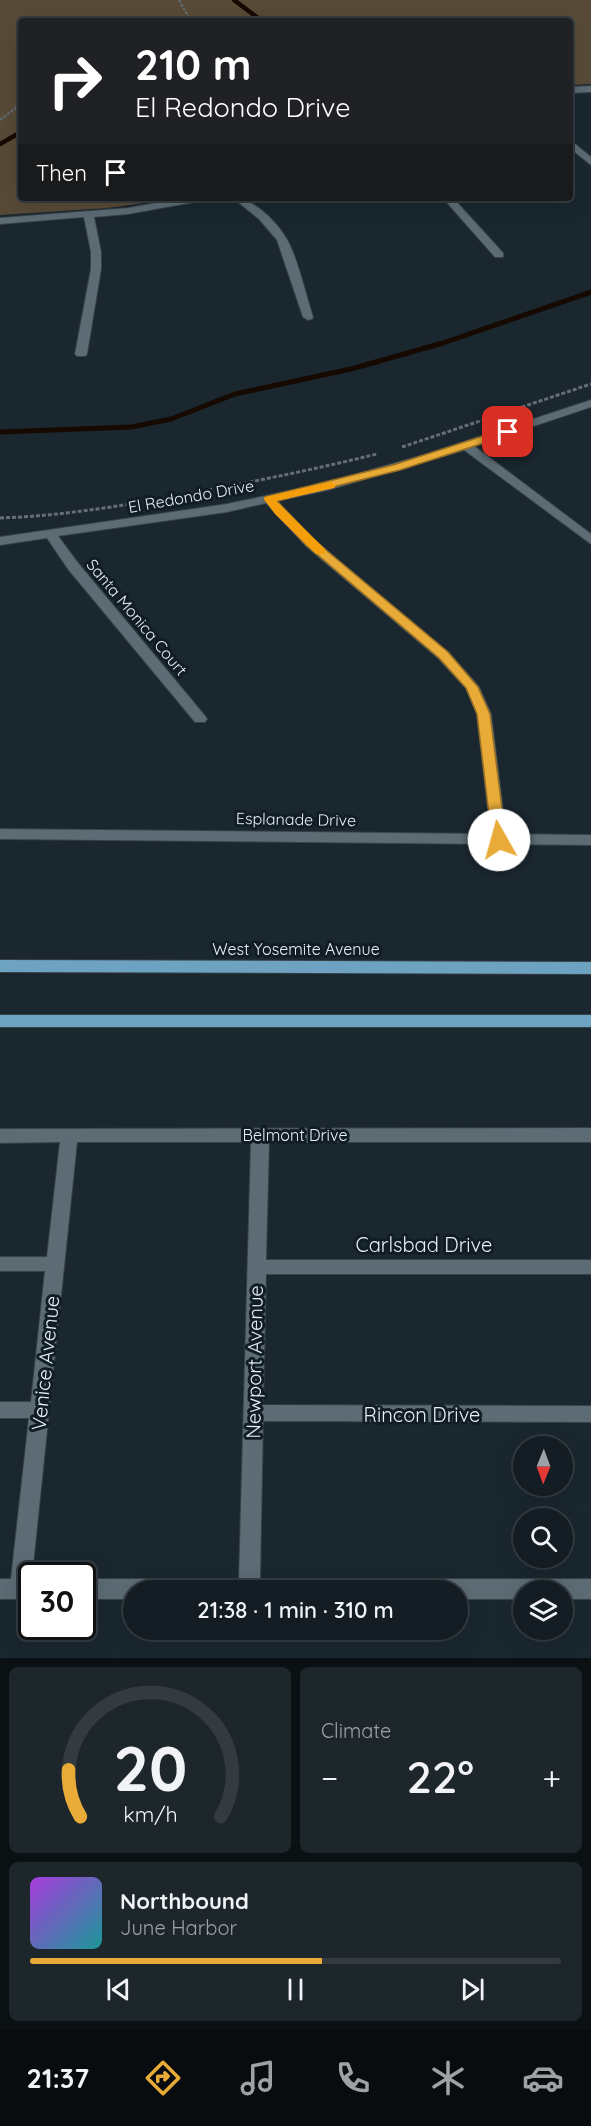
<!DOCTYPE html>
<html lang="en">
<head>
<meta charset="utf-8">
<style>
	:root { --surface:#141d23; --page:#1d262b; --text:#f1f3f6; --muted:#9da2a6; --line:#333b41; --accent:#e8ab37 }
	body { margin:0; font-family:Quicksand,sans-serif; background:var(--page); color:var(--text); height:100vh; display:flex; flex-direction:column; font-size:22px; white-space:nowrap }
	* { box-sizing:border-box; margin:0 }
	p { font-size:20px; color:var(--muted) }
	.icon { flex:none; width:33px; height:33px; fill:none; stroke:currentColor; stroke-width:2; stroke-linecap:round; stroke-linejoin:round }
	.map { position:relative; height:1658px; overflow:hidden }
	.sheet { display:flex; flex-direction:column; gap:9px; padding:9px; background:#0b1013; flex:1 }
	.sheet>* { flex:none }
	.hud { position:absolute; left:18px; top:18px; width:555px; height:183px; border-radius:6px; box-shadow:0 6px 24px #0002,0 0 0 2px var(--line); background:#202124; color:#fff; overflow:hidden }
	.needle { width:39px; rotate:181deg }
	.buttons { position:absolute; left:513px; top:1436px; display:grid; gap:12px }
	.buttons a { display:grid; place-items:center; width:60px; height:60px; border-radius:50%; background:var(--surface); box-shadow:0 6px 24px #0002,0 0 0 2px var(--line); font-size:30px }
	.speed { position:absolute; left:18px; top:1562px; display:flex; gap:12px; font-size:30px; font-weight:700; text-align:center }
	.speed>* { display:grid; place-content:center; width:78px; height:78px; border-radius:50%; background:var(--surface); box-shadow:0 6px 24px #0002,0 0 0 2px var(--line); line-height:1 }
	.speed .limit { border:3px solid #111; border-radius:9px; background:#fff; color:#111 }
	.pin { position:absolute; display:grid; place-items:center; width:51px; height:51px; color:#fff; margin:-26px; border-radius:12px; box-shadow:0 3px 9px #0006 }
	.me { position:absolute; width:66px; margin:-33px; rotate:353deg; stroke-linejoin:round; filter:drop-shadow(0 0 4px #0008) }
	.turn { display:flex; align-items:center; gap:21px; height:126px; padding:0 18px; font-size:27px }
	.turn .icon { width:78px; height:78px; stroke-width:2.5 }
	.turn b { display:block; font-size:42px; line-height:51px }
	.then { display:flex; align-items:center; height:57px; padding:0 18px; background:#0003; gap:12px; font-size:22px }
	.big { font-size:45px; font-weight:600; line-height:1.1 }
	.sheet .widget { flex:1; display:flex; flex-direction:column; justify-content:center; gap:9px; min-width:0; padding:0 21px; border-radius:9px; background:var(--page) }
	.sheet .dial { align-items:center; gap:0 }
	.dial svg { height:156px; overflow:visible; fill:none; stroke:var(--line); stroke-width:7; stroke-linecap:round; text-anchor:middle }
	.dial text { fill:var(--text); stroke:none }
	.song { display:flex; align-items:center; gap:18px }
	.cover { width:72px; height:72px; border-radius:9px; background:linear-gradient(135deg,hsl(280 70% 55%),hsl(180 70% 35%)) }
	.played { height:6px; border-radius:3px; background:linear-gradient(90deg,var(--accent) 55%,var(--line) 55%) }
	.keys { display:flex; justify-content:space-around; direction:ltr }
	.heat { display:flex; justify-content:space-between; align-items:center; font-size:33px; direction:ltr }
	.sheet .tiles { flex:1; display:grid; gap:9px; grid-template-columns:1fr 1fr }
	.widget:last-child { grid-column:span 2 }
	.trip { position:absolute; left:123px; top:1580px; width:345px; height:60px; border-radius:30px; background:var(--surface); box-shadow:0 6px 24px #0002,0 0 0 2px var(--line); font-weight:600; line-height:60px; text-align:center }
	.dock { display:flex; height:96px; justify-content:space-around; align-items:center; background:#080c0e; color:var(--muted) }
	.dock .icon { width:42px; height:42px }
	.dock .on { color:var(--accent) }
	.dock b { font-size:27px; color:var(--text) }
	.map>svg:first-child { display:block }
	.green { fill:#574b37 }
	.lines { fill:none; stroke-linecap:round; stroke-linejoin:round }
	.stream-far1 { stroke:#150900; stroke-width:4.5 }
	.stream { stroke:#150900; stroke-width:5 }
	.minor-casing { stroke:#364148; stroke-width:2 }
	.major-casing { stroke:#364148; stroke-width:2 }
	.path-far1 { stroke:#636e76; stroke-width:2; stroke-dasharray:3 1.5; stroke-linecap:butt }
	.path { stroke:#636e76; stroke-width:3; stroke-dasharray:4 2; stroke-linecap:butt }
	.minor { fill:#5c6b74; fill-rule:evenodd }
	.major { fill:#6da2c1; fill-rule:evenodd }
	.route { fill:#e8ab37; stroke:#976f24; stroke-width:1.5 }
	.slow { fill:#f59e0b }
	.labels { text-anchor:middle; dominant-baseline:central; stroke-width:6; stroke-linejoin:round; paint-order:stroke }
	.street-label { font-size:16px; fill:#e7eff5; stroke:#101d25 }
	.near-street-label { font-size:20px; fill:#e7eff5; stroke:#101d25 }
</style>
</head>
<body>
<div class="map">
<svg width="591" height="1658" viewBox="0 0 591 1658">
	<rect width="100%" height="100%" fill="#1a272f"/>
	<polygon class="green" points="0,0 591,0 591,84 570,85 570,21 21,21 21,198 179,198 108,208 0,215"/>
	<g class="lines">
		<g class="stream-far1">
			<polyline points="234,0 262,21"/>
			<polyline points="0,144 21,132"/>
		</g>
		<polyline class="stream" points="0,432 131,427 171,419 235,394 351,369 443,343 591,292"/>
		<defs>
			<g id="minor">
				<polygon points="591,86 591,92 570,93 570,87"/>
				<polygon points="570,140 591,157 591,165 570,148"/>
				<polygon points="184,198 205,198 200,201 128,214 94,217 101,252 101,269 87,354 85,356 77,356 75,354 91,269 91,252 84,217 0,224 0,218 128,208"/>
				<path d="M233 198C253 198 276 221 286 238 297 255 306 296 313 317L312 319 308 320 303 317 277 240 259 219Z"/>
				<polygon points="443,198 453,198 503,253 503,257 495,257"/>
				<polygon points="591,400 591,407 474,446 591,534 591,544 464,450 328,490 277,501 314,540 448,652 479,687 491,714 506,834 591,835 591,845 0,839 0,829 491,834 477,714 466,688 438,658 306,546 266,503 227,512 58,536 78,563 205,716 207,719 205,722 195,722 68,569 47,538 0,545 0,537 227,504 322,484 427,454"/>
				<polygon points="591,1128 591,1142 269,1142 266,1260 591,1260 591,1274 266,1274 263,1405 591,1406 591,1422 263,1421 260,1579 591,1579 591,1599 562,1599 562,1590 524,1590 524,1599 458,1599 458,1590 134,1590 134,1599 82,1599 82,1579 239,1579 251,1142 77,1142 32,1575 32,1599 0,1599 0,1579 11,1579 29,1418 0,1418 0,1402 31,1402 45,1271 0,1271 0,1257 47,1257 60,1142 0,1143 0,1129"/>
			</g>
			<g id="major">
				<polygon points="0,960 591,962 591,974 0,972"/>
				<rect x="0" y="1015" width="591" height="12"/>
			</g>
		</defs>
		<use href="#minor" class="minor-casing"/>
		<use href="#major" class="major-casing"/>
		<g class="path-far1">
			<polyline points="179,0 191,21"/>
			<polyline points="0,120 21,104"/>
		</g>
		<g class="path">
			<polyline points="402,447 591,384"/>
			<path d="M0 518C61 516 121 506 181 495 247 483 312 470 377 454"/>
		</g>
		<use href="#minor" class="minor"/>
		<use href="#major" class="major"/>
	</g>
	<polygon class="route" points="508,428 512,429 512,434 400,470 277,501 314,540 448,652 478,687 490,714 506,840 499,844 492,840 477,714 466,688 439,658 306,545 264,499 265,497 393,465"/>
	<polygon class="slow" points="330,482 336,485 334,488 276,501 325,549 325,554 316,554 275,514 264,499 265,497"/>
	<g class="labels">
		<g class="street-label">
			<text transform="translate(191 496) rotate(-10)">El Redondo Drive</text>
			<text transform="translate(137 617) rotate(50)">Santa Monica Court</text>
			<text transform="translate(296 819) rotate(1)">Esplanade Drive</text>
			<text x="296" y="949">West Yosemite Avenue</text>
			<text x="295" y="1135">Belmont Drive</text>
		</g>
		<g class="near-street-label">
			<text x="424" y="1244">Carlsbad Drive</text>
			<text transform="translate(254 1362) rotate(-89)">Newport Avenue</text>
			<text transform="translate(45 1363) rotate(-84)">Venice Avenue</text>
			<text x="422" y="1414">Rincon Drive</text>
		</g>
	</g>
</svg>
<div class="buttons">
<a><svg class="needle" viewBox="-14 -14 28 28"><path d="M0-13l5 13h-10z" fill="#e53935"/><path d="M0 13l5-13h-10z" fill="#9da2a6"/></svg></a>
<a><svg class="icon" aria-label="search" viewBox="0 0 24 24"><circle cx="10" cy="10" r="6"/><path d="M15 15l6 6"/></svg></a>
<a><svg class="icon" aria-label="layers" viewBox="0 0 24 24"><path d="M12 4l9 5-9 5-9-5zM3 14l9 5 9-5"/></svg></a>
</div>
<div class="speed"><div class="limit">30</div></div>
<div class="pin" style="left:508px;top:432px;background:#d93025"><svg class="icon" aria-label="arrive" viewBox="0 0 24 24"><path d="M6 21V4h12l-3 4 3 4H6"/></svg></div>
<svg class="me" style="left:499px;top:840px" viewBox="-20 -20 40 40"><circle r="19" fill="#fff"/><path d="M0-13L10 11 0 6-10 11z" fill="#e8ab37"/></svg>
<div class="trip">21:38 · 1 min · 310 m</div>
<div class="hud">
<div class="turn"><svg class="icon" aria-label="right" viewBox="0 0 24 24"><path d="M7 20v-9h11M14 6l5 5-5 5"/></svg><div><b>210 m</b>El Redondo Drive</div></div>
<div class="then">Then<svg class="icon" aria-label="arrive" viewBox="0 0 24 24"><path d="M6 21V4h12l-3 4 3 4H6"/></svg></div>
</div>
</div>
<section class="sheet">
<div class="tiles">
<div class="widget dial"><svg viewBox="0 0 100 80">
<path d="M14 69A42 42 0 1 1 86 69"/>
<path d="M14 69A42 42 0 0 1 8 45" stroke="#e8ab37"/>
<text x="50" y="56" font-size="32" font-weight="700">20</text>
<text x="50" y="72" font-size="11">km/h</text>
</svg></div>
<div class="widget"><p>Climate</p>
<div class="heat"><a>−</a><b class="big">22°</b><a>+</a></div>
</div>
<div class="widget">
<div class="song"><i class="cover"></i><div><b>Northbound</b><p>June Harbor</p></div></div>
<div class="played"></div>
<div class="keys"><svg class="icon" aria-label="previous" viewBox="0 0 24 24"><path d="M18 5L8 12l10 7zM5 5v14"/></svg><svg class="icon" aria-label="pause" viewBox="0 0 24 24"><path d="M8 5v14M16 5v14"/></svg><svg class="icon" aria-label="next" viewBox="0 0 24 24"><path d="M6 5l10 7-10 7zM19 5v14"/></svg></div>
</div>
</div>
</section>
<nav class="dock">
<b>21:37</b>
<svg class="icon on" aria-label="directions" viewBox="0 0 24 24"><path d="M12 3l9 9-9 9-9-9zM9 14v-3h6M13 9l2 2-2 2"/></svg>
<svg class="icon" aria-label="music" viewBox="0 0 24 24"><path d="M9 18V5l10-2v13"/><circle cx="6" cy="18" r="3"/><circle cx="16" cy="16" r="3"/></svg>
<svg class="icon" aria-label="phone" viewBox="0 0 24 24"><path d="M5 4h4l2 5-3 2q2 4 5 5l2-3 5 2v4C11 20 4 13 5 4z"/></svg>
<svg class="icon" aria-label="climate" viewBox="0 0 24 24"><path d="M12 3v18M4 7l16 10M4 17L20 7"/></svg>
<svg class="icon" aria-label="car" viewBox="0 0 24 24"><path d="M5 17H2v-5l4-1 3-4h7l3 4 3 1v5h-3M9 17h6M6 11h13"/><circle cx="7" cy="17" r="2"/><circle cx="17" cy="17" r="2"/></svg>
</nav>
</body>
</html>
